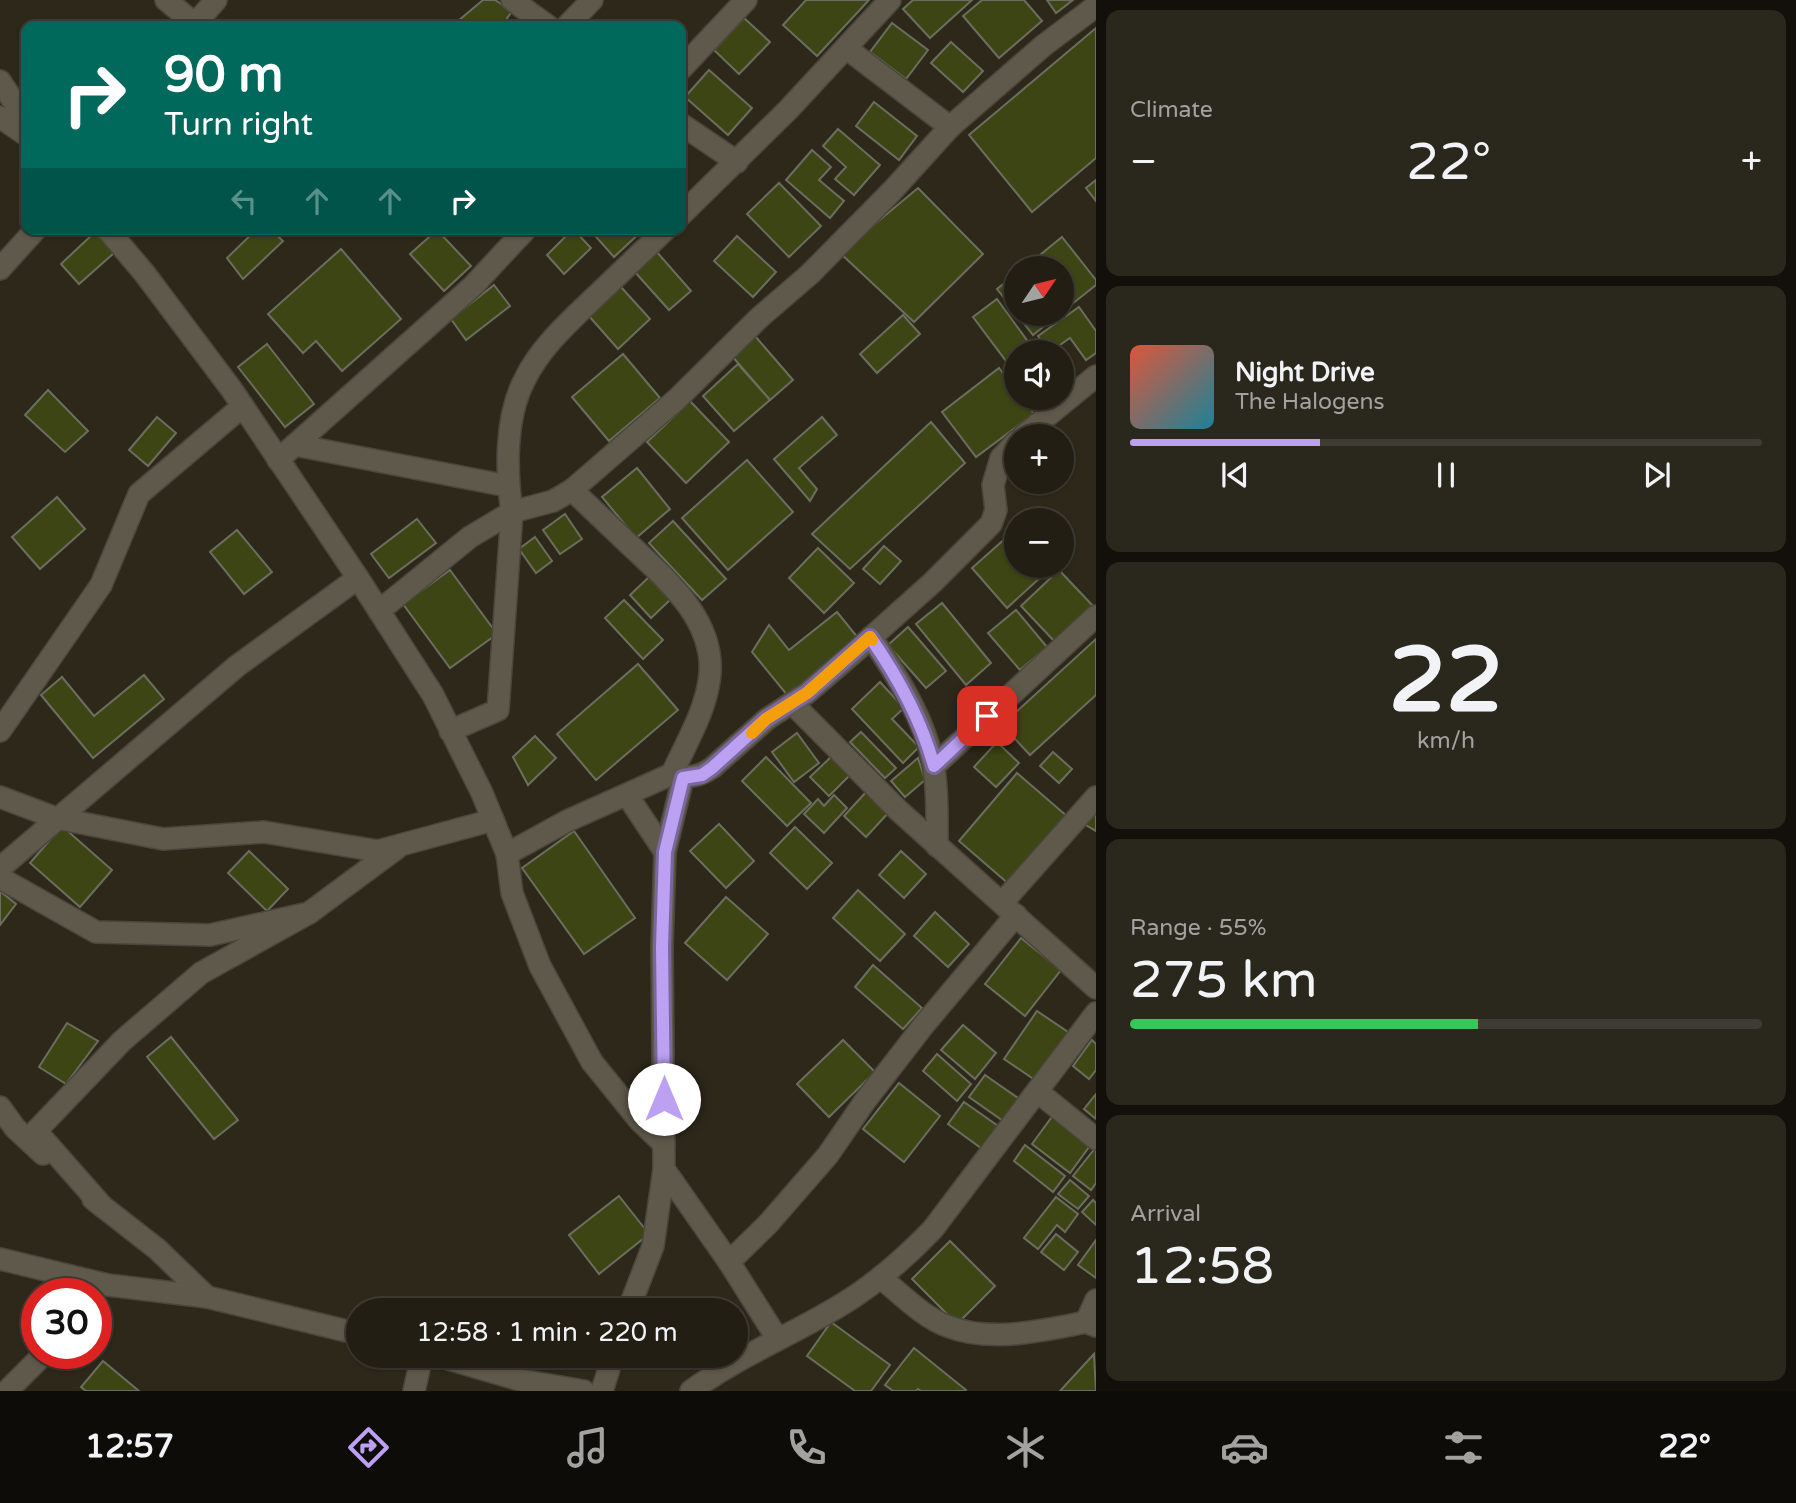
<!DOCTYPE html>
<html lang="en">
<head>
<meta charset="utf-8">
<style>
	:root { --surface:#221e14; --page:#2a271d; --text:#f1f3f6; --muted:#a2a2a0; --line:#3f3c34; --accent:#bca0f2 }
	body { margin:0; font-family:"Varela Round",sans-serif; background:var(--page); color:var(--text); height:100vh; display:flex; flex-direction:column; font-size:26px; white-space:nowrap }
	* { box-sizing:border-box; margin:0 }
	p { font-size:23px; color:var(--muted) }
	.icon { flex:none; width:38px; height:38px; fill:none; stroke:currentColor; stroke-width:2; stroke-linecap:round; stroke-linejoin:round }
	.map { position:relative; flex:1; overflow:hidden }
	.side { display:flex; flex-direction:column; gap:10px; padding:10px; background:#13100b; width:700px }
	.side>* { flex:none }
	.top-card { position:absolute; left:21px; top:21px; width:665px; height:214px; border-radius:14px; box-shadow:0 2px 5px #0004,0 0 0 2px var(--line); background:#00695c; color:#fff; overflow:hidden }
	.needle { width:46px; rotate:55deg }
	.tools { position:absolute; left:1004px; top:256px; display:grid; gap:14px }
	.tools a { display:grid; place-items:center; width:70px; height:70px; border-radius:50%; background:var(--surface); box-shadow:0 2px 5px #0004,0 0 0 2px var(--line); font-size:35px }
	.speed { position:absolute; left:21px; top:1278px; display:flex; gap:14px; font-size:35px; font-weight:700; text-align:center }
	.speed>* { display:grid; place-content:center; width:91px; height:91px; border-radius:50%; background:var(--surface); box-shadow:0 2px 5px #0004,0 0 0 2px var(--line); line-height:1 }
	.speed .limit { border:10px solid #d22; background:#fff; color:#111 }
	.pin { position:absolute; display:grid; place-items:center; width:60px; height:60px; color:#fff; margin:-30px; border-radius:14px; box-shadow:0 4px 10px #0006 }
	.me { position:absolute; width:77px; margin:-38px; rotate:0deg; stroke-linejoin:round; filter:drop-shadow(0 0 5px #0008) }
	.turn { display:flex; align-items:center; gap:24px; height:147px; padding:0 28px; font-size:32px }
	.turn .icon { width:91px; height:91px; stroke-width:2.5 }
	.turn b { display:block; font-size:49px; line-height:60px }
	.lanes { display:flex; align-items:center; height:66px; padding:0 28px; background:#0003; justify-content:center; gap:35px; direction:ltr }
	.lanes .off { opacity:.35 }
	.big { font-size:52px; font-weight:600; line-height:1.1 }
	.side .widget { flex:1; display:flex; flex-direction:column; justify-content:center; gap:10px; min-width:0; padding:0 24px; border-radius:14px; background:var(--page) }
	.side .dial { align-items:center; gap:0 }
	.dial b { font-size:91px; line-height:1 }
	.song { display:flex; align-items:center; gap:21px }
	.cover { width:84px; height:84px; border-radius:10px; background:linear-gradient(135deg,hsl(10 70% 55%),hsl(190 70% 35%)) }
	.played { height:7px; border-radius:4px; background:linear-gradient(90deg,var(--accent) 30%,var(--line) 30%) }
	.keys { display:flex; justify-content:space-around; direction:ltr }
	.heat { display:flex; justify-content:space-between; align-items:center; font-size:38px; direction:ltr }
	.charge { height:10px; border-radius:5px; background:linear-gradient(90deg,#34c759 55%,var(--line) 0) }
	.trip { position:absolute; left:346px; top:1298px; width:402px; height:70px; border-radius:35px; background:var(--surface); box-shadow:0 2px 5px #0004,0 0 0 2px var(--line); font-weight:600; line-height:70px; text-align:center }
	.dock { display:flex; height:112px; justify-content:space-around; align-items:center; background:#0e0c08; color:var(--muted) }
	.dock .icon { width:49px; height:49px }
	.dock .current { color:var(--accent) }
	.dock b { font-size:32px; color:var(--text) }
	main { display:flex; flex:1; min-height:0 }
	.map>svg:first-child { display:block }
	.building { fill:#3e4515; stroke:#6b6e5f; stroke-width:2 }
	.lines { fill:none; stroke-linecap:round; stroke-linejoin:round }
	.minor-casing { stroke:#4b463b; stroke-width:24 }
	.minor { stroke:#5f594b; stroke-width:21 }
	.route-casing { stroke:#7a689d; stroke-width:18 }
	.route { stroke:#bca0f2; stroke-width:12 }
	.slow { stroke:#f59e0b; stroke-width:12 }
</style>
</head>
<body>
<main>
<div class="map">
<svg width="1096" height="1391" viewBox="0 0 1096 1391">
	<rect width="100%" height="100%" fill="#2e281b"/>
	<g class="building">
		<polygon points="483,0 495,0 512,11 502,26 452,26"/>
		<polygon points="806,0 869,0 817,56 783,25"/>
		<polygon points="913,0 972,0 930,38 903,9"/>
		<polygon points="982,0 1024,0 1042,21 999,58 963,16"/>
		<polygon points="1047,0 1073,0 1056,13"/>
		<polygon points="744,18 770,42 739,74 714,50"/>
		<polygon points="892,23 928,50 906,79 870,52"/>
		<polygon points="1096,28 1096,158 1032,212 969,135"/>
		<polygon points="951,42 983,71 963,92 931,63"/>
		<polygon points="709,70 752,108 728,135 685,97"/>
		<polygon points="874,102 917,136 899,160 856,126"/>
		<polygon points="838,129 880,165 854,195 835,179 846,167 823,146"/>
		<polygon points="812,150 831,167 819,180 844,201 830,218 786,180"/>
		<polygon points="1096,180 1096,201 1086,188"/>
		<polygon points="779,183 821,226 789,257 747,214"/>
		<polygon points="918,188 983,254 914,322 840,253"/>
		<polygon points="257,229 270,229 283,241 243,279 227,258"/>
		<polygon points="573,229 591,248 564,274 547,255"/>
		<polygon points="589,229 644,229 614,257"/>
		<polygon points="437,230 471,266 444,291 410,254"/>
		<polygon points="95,232 114,253 79,284 61,264"/>
		<polygon points="737,236 776,272 753,297 714,261"/>
		<polygon points="1062,237 1096,280 1096,285 1062,312 1062,268 1024,268"/>
		<polygon points="341,249 401,319 342,371 316,341 303,353 268,314"/>
		<polygon points="656,251 691,291 669,310 634,271"/>
		<polygon points="1017,273 1017,313 1060,313 1033,335 997,289"/>
		<polygon points="494,285 510,306 466,340 451,319"/>
		<polygon points="621,287 650,319 618,349 589,316"/>
		<polygon points="997,299 1029,343 1006,361 973,317"/>
		<polygon points="1079,307 1096,331 1096,353 1086,360 1070,338 1050,352 1038,336"/>
		<polygon points="903,315 920,334 877,373 860,354"/>
		<polygon points="755,336 793,380 770,400 732,356"/>
		<polygon points="267,344 314,404 285,427 238,367"/>
		<polygon points="623,354 660,398 609,441 572,397"/>
		<polygon points="738,364 770,400 734,431 703,396"/>
		<polygon points="999,368 1017,391 1017,397 1021,397 1034,414 976,457 942,412"/>
		<polygon points="48,390 88,431 65,452 25,415"/>
		<polygon points="690,401 729,442 686,483 647,442"/>
		<polygon points="157,417 176,433 148,466 129,450"/>
		<polygon points="822,417 837,435 799,468 817,489 810,501 774,459"/>
		<polygon points="931,422 965,463 850,569 812,534"/>
		<polygon points="747,460 793,512 728,570 682,518"/>
		<polygon points="637,468 670,509 636,538 602,497"/>
		<polygon points="57,497 85,529 40,569 12,537"/>
		<polygon points="565,514 582,539 560,554 543,530"/>
		<polygon points="417,519 436,543 389,578 371,554"/>
		<polygon points="673,521 726,579 702,600 649,543"/>
		<polygon points="1017,528 1017,565 1054,565 1007,608 972,568"/>
		<polygon points="237,530 272,572 244,594 210,552"/>
		<polygon points="535,537 552,561 536,573 519,549"/>
		<polygon points="884,546 901,561 880,584 863,569"/>
		<polygon points="818,548 854,583 824,613 789,578"/>
		<polygon points="450,570 497,634 450,668 403,604"/>
		<polygon points="1059,570 1094,607 1056,643 1021,606"/>
		<polygon points="649,577 670,600 651,618 630,595"/>
		<polygon points="624,600 663,640 643,659 605,618"/>
		<polygon points="942,603 991,663 966,685 916,624"/>
		<polygon points="1016,610 1047,647 1020,670 988,633"/>
		<polygon points="837,612 859,639 788,696 752,652 769,625 789,650"/>
		<polygon points="908,627 946,671 926,688 888,645"/>
		<polygon points="1096,639 1096,695 1030,755 1002,725"/>
		<polygon points="638,664 678,710 596,780 557,734"/>
		<polygon points="144,675 164,699 93,758 41,695 62,677 94,716"/>
		<polygon points="880,682 904,708 892,719 919,747 903,763 852,709"/>
		<polygon points="861,732 896,768 885,778 850,742"/>
		<polygon points="797,733 819,763 794,782 772,752"/>
		<polygon points="535,736 556,758 528,785 513,757"/>
		<polygon points="997,742 1019,763 996,787 974,767"/>
		<polygon points="1053,752 1072,769 1059,783 1040,766"/>
		<polygon points="833,755 851,774 829,796 810,777"/>
		<polygon points="766,757 811,803 787,826 742,781"/>
		<polygon points="918,758 925,780 905,797 891,781"/>
		<polygon points="1017,773 1068,817 1010,885 959,841"/>
		<polygon points="867,791 890,811 866,837 844,816"/>
		<polygon points="834,795 847,808 824,833 804,814 818,799 824,806"/>
		<polygon points="1096,805 1096,831 1084,824"/>
		<polygon points="719,824 754,861 726,888 690,851"/>
		<polygon points="62,826 112,870 80,907 30,863"/>
		<polygon points="795,827 832,863 807,889 770,853"/>
		<polygon points="574,831 635,918 584,954 522,868"/>
		<polygon points="249,851 288,889 267,911 228,873"/>
		<polygon points="901,851 926,874 904,898 879,875"/>
		<polygon points="858,890 905,934 880,961 833,918"/>
		<polygon points="0,891 16,904 0,925"/>
		<polygon points="726,897 768,934 727,980 685,943"/>
		<polygon points="935,912 969,944 948,967 914,936"/>
		<polygon points="1021,938 1061,970 1025,1016 985,984"/>
		<polygon points="873,965 922,1008 903,1029 855,987"/>
		<polygon points="1037,1011 1071,1034 1038,1082 1004,1059"/>
		<polygon points="67,1023 98,1041 66,1084 39,1067"/>
		<polygon points="963,1025 996,1053 975,1079 941,1050"/>
		<polygon points="171,1037 238,1120 214,1139 147,1057"/>
		<polygon points="843,1040 875,1072 829,1117 797,1084"/>
		<polygon points="1092,1040 1096,1044 1096,1070 1089,1079 1073,1066"/>
		<polygon points="937,1054 971,1084 957,1101 923,1071"/>
		<polygon points="985,1075 1021,1100 1006,1123 969,1097"/>
		<polygon points="899,1083 940,1116 904,1162 863,1129"/>
		<polygon points="1096,1094 1096,1119 1084,1109"/>
		<polygon points="964,1102 1001,1128 985,1151 948,1124"/>
		<polygon points="1054,1114 1092,1143 1070,1173 1032,1144"/>
		<polygon points="1025,1145 1065,1176 1053,1192 1014,1161"/>
		<polygon points="1096,1147 1096,1183 1091,1190 1073,1176"/>
		<polygon points="1070,1180 1089,1196 1078,1209 1058,1194"/>
		<polygon points="619,1196 649,1234 599,1274 569,1235"/>
		<polygon points="1056,1197 1078,1214 1065,1232 1057,1225 1038,1249 1024,1238"/>
		<polygon points="1093,1200 1096,1203 1096,1225 1082,1212"/>
		<polygon points="1056,1234 1078,1252 1064,1270 1041,1252"/>
		<polygon points="1096,1240 1096,1278 1078,1265"/>
		<polygon points="950,1241 995,1286 957,1324 912,1279"/>
		<polygon points="831,1322 890,1365 871,1391 855,1391 807,1356"/>
		<polygon points="914,1348 966,1390 965,1391 921,1391 918,1389 916,1391 893,1391 885,1385"/>
		<polygon points="1094,1354 1096,1391 1060,1391"/>
		<polygon points="103,1361 139,1391 86,1391 81,1387"/>
	</g>
	<g class="lines">
		<defs>
			<g id="minor">
				<polyline points="166,0 195,24"/>
				<polyline points="512,0 548,26"/>
				<polyline points="193,26 216,0"/>
				<polyline points="567,26 592,0"/>
				<polyline points="846,48 950,127"/>
				<polyline points="681,69 746,0"/>
				<polyline points="0,81 26,120"/>
				<polyline points="0,117 26,135"/>
				<polyline points="681,124 737,162"/>
				<polyline points="681,215 788,110 890,0"/>
				<polyline points="107,229 145,274 232,390 358,578 433,695 482,793 507,854 512,893 540,966 592,1062 639,1120 664,1144"/>
				<polyline points="0,269 36,229"/>
				<polyline points="1023,436 1096,376"/>
				<polyline points="295,445 508,486"/>
				<polyline points="278,460 473,286 526,229"/>
				<polyline points="379,611 470,537 512,512 553,501 572,490 677,399 759,318 810,274 892,191 950,127 1043,46 1096,6"/>
				<path d="M871 637C897 676 927 722 934 769 938 795 937 820 937 846"/>
				<polyline points="792,703 898,810 1096,988"/>
				<polyline points="0,731 101,585 139,494 243,406"/>
				<path d="M450 731 498 710 512 512C506 472 505 418 524 381 540 347 570 321 596 296 619 274 643 251 666 229"/>
				<polyline points="934,766 1096,616"/>
				<path d="M672 774C687 779 699 777 712 768L767 719 807 693 857 650 932 583 991 524 996 510 993 485 1001 458 1017 441"/>
				<polyline points="627,795 665,852"/>
				<polyline points="0,797 56,818 163,839 264,832 378,851 493,820"/>
				<path d="M507 854 567 821 672 774C686 743 707 709 710 674 714 619 667 580 631 546 611 527 592 509 572 490"/>
				<polyline points="0,868 237,666 358,578"/>
				<polyline points="0,878 96,932 210,935 309,913 397,848"/>
				<polyline points="1002,903 1096,797"/>
				<polyline points="1038,1092 1096,1139"/>
				<polyline points="0,1107 15,1128 43,1154"/>
				<polyline points="664,1169 729,1262 777,1338"/>
				<polyline points="93,1199 157,1249 207,1297"/>
				<polyline points="102,1206 36,1131 122,1041 201,973 309,913"/>
				<polyline points="0,1259 108,1285 207,1297 359,1334"/>
				<polyline points="729,1262 768,1224 828,1155 865,1101 923,1026 1016,915"/>
				<path d="M881 1278C901 1294 923 1317 947 1326 990 1343 1042 1331 1086 1322L1096 1326"/>
				<polyline points="628,1311 653,1246 664,1169 662,947 665,852 683,778"/>
				<polyline points="1086,1322 1096,1300"/>
				<polyline points="438,1356 520,1380 584,1391"/>
				<polyline points="7,1391 45,1353"/>
				<polyline points="414,1391 422,1356"/>
				<polyline points="602,1391 613,1356"/>
				<path d="M691 1391C740 1355 790 1336 841 1305 876 1284 905 1258 933 1229L1096 1013"/>
			</g>
		</defs>
		<use href="#minor" class="minor-casing"/>
		<use href="#minor" class="minor"/>
	</g>
	<g class="lines">
		<defs>
			<path id="route" d="M664 1099 662 947 665 852 683 778 702 775 712 768 766 719 807 693 870 637C898 677 921 719 934 766L987 716"/>
		</defs>
		<use href="#route" class="route-casing"/>
		<use href="#route" class="route"/>
		<polyline class="slow" points="752,733 766,719 807,693 870,637 872,640"/>
	</g>
</svg>
<div class="tools">
<a><svg class="needle" viewBox="-14 -14 28 28"><path d="M0-13l5 13h-10z" fill="#e53935"/><path d="M0 13l5-13h-10z" fill="#a2a2a0"/></svg></a>
<a><svg class="icon" aria-label="sound" viewBox="0 0 24 24"><path d="M4 9h4l5-4v14l-5-4H4zM17 9q2 3 0 6"/></svg></a>
<a>+</a>
<a>−</a>
</div>
<div class="speed"><div class="limit">30</div></div>
<div class="pin" style="left:987px;top:716px;background:#d93025"><svg class="icon" aria-label="arrive" viewBox="0 0 24 24"><path d="M6 21V4h12l-3 4 3 4H6"/></svg></div>
<svg class="me" style="left:664px;top:1099px" viewBox="-20 -20 40 40"><circle r="19" fill="#fff"/><path d="M0-13L10 11 0 6-10 11z" fill="#bca0f2"/></svg>
<div class="trip">12:58 · 1 min · 220 m</div>
<div class="top-card">
<div class="turn"><svg class="icon" aria-label="right" viewBox="0 0 24 24"><path d="M7 20v-9h11M14 6l5 5-5 5"/></svg><div><b>90 m</b>Turn right</div></div>
<div class="lanes"><svg class="icon off" aria-label="left" viewBox="0 0 24 24"><path d="M17 20v-9H6M10 6l-5 5 5 5"/></svg><svg class="icon off" aria-label="ahead" viewBox="0 0 24 24"><path d="M12 20V5M6 11l6-6 6 6"/></svg><svg class="icon off" aria-label="ahead" viewBox="0 0 24 24"><path d="M12 20V5M6 11l6-6 6 6"/></svg><svg class="icon" aria-label="right" viewBox="0 0 24 24"><path d="M7 20v-9h11M14 6l5 5-5 5"/></svg></div>
</div>
</div>
<section class="side">
<div class="widget"><p>Climate</p>
<div class="heat"><a>−</a><b class="big">22°</b><a>+</a></div>
</div>
<div class="widget">
<div class="song"><i class="cover"></i><div><b>Night Drive</b><p>The Halogens</p></div></div>
<div class="played"></div>
<div class="keys"><svg class="icon" aria-label="previous" viewBox="0 0 24 24"><path d="M18 5L8 12l10 7zM5 5v14"/></svg><svg class="icon" aria-label="pause" viewBox="0 0 24 24"><path d="M8 5v14M16 5v14"/></svg><svg class="icon" aria-label="next" viewBox="0 0 24 24"><path d="M6 5l10 7-10 7zM19 5v14"/></svg></div>
</div>
<div class="widget dial"><b>22</b><p>km/h</p></div>
<div class="widget"><p>Range · 55%</p><b class="big">275 km</b><div class="charge"></div></div>
<div class="widget"><p>Arrival</p><b class="big">12:58</b></div>
</section>
</main>
<nav class="dock">
<b>12:57</b>
<svg class="icon current" aria-label="directions" viewBox="0 0 24 24"><path d="M12 3l9 9-9 9-9-9zM9 14v-3h6M13 9l2 2-2 2"/></svg>
<svg class="icon" aria-label="music" viewBox="0 0 24 24"><path d="M9 18V5l10-2v13"/><circle cx="6" cy="18" r="3"/><circle cx="16" cy="16" r="3"/></svg>
<svg class="icon" aria-label="phone" viewBox="0 0 24 24"><path d="M5 4h4l2 5-3 2q2 4 5 5l2-3 5 2v4C11 20 4 13 5 4z"/></svg>
<svg class="icon" aria-label="climate" viewBox="0 0 24 24"><path d="M12 3v18M4 7l16 10M4 17L20 7"/></svg>
<svg class="icon" aria-label="car" viewBox="0 0 24 24"><path d="M5 17H2v-5l4-1 3-4h7l3 4 3 1v5h-3M9 17h6M6 11h13"/><circle cx="7" cy="17" r="2"/><circle cx="17" cy="17" r="2"/></svg>
<svg class="icon" aria-label="filters" viewBox="0 0 24 24"><path d="M4 7h16M4 17h16"/><circle cx="9" cy="7" r="2"/><circle cx="15" cy="17" r="2"/></svg>
<b>22°</b>
</nav>
</body>
</html>
